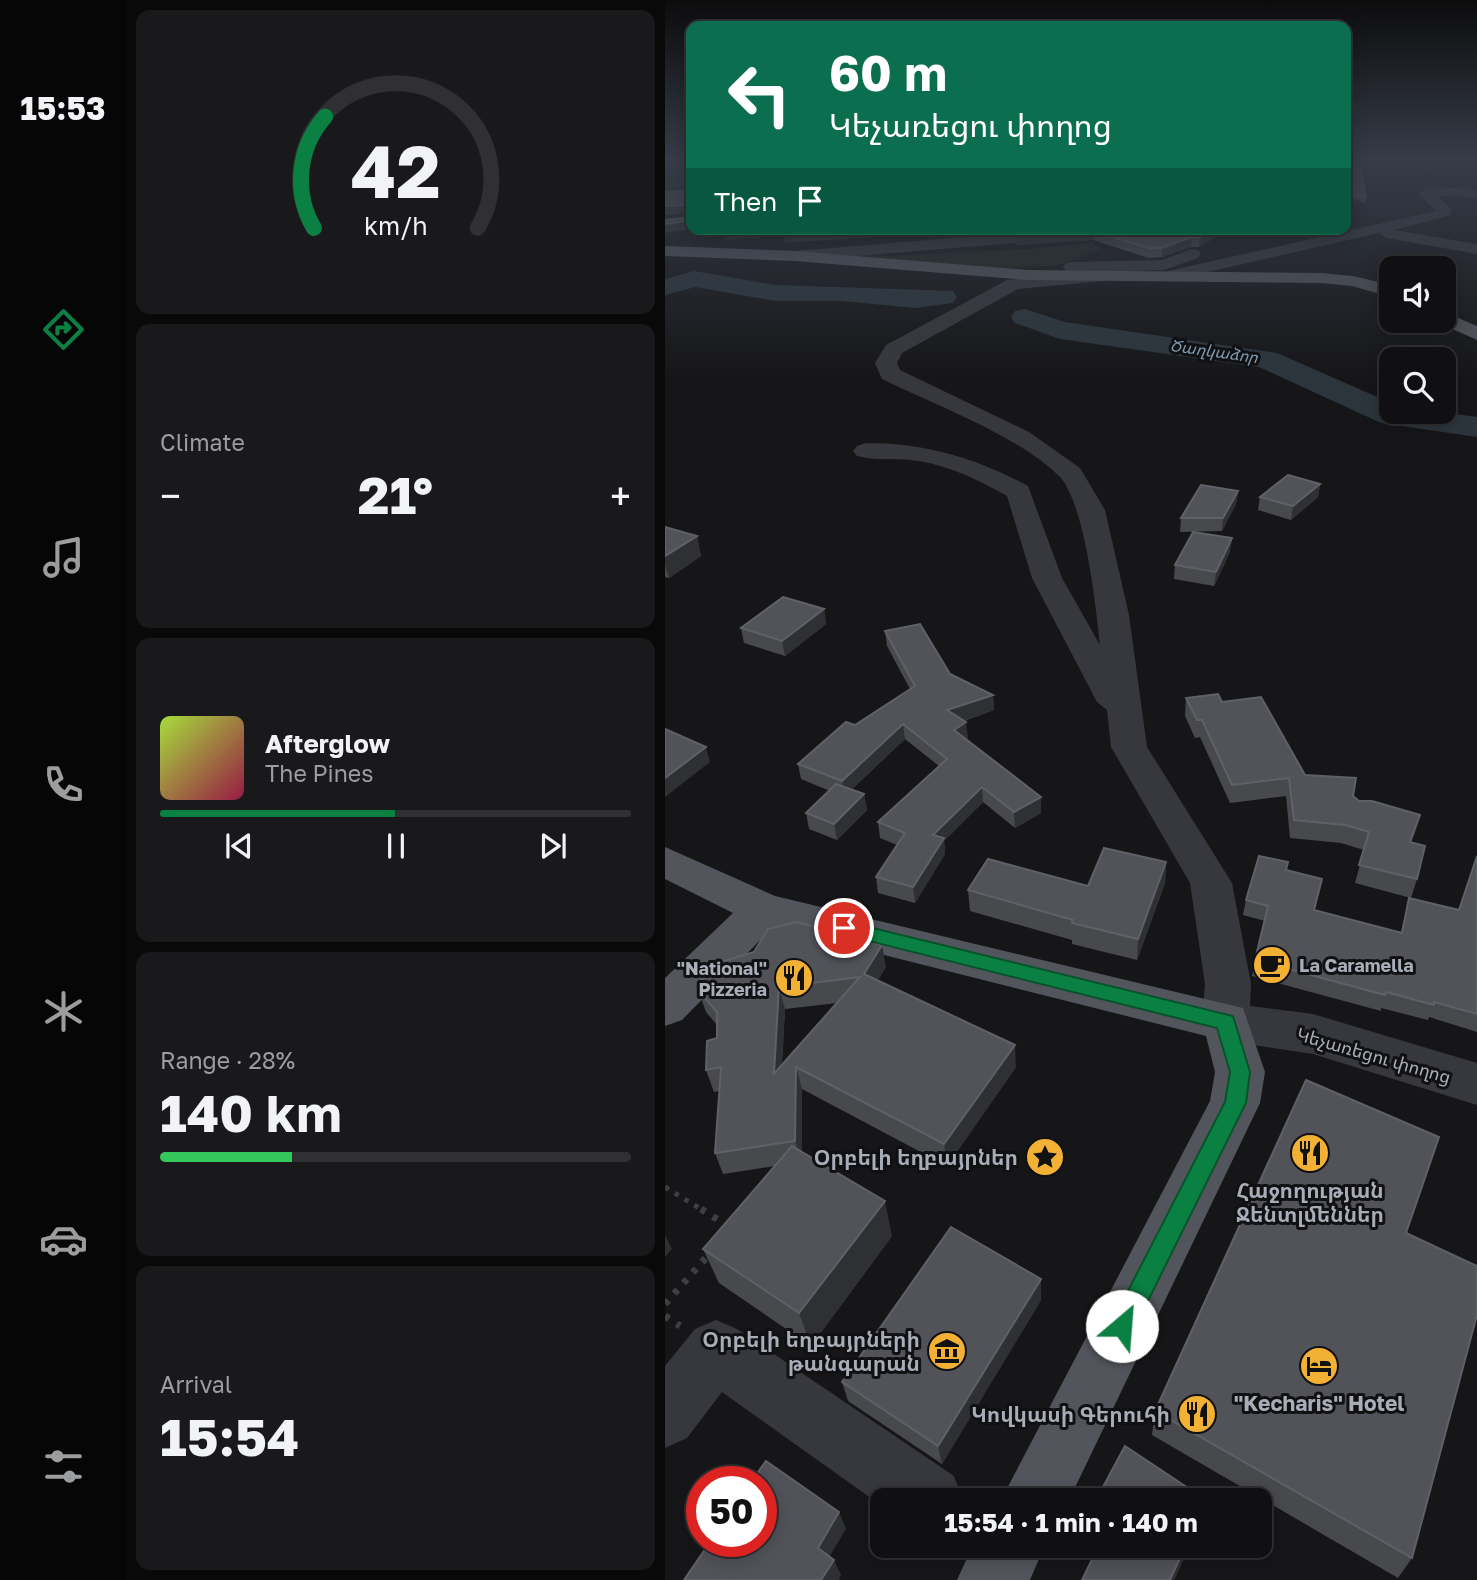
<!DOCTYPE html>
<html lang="en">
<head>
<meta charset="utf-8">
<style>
	:root { --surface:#101012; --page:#19191b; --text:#f1f3f6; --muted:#9c9d9f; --line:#303032; --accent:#0b8043 }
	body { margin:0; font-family:"Golos Text","Noto Sans Armenian",sans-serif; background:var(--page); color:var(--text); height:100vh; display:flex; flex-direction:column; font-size:26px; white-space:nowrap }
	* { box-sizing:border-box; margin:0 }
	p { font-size:23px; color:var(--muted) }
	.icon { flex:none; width:38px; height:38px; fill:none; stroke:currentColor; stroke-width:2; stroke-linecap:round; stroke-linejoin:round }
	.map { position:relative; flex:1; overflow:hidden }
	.side { display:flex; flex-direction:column; gap:10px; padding:10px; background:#09090a; width:539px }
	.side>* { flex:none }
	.top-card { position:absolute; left:21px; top:21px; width:665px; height:214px; border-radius:14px; box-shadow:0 4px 18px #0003,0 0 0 2px var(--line); background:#0b6e4f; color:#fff; overflow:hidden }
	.tools { position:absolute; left:714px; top:256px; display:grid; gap:14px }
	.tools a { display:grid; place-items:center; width:77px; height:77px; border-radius:14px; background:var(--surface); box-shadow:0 4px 18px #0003,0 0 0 2px var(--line); font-size:35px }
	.speed { position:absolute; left:21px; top:1466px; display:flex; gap:14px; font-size:35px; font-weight:700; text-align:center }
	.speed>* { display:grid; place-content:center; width:91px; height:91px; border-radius:50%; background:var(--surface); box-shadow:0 4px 18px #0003,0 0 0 2px var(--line); line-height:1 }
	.speed .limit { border:10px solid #d22; background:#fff; color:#111 }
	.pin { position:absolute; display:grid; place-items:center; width:60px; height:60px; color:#fff; margin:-30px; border:4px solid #fff; border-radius:50%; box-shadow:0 2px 7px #0007 }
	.me { position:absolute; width:77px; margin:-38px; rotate:27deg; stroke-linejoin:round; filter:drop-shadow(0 0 5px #0008) }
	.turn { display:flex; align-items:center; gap:24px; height:147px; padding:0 28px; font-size:32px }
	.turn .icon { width:91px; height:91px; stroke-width:2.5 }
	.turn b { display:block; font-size:49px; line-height:60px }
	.then { display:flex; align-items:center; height:66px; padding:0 28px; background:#0003; gap:14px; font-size:26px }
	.big { font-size:52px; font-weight:700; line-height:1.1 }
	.side .card { flex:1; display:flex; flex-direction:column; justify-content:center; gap:10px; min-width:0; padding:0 24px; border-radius:14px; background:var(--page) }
	.side .dial { align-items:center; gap:0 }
	.dial svg { height:182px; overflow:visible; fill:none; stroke:var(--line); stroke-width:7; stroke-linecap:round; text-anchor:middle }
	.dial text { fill:var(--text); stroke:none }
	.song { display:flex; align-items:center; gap:21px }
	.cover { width:84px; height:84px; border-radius:10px; background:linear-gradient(135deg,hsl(80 70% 55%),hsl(340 70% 35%)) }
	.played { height:7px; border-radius:4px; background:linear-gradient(90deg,var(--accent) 50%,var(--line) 50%) }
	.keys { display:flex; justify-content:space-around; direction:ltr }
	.heat { display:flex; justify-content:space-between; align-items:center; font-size:38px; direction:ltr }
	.charge { height:10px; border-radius:5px; background:linear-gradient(90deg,#34c759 28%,var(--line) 0) }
	.trip { position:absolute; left:205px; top:1488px; width:402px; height:70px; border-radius:14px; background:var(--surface); box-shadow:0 4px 18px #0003,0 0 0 2px var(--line); font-weight:700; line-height:70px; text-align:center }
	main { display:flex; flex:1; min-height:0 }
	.dock { display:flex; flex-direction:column; width:126px; justify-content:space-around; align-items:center; background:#060607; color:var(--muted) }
	.dock .icon { width:49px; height:49px }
	.dock .active { color:var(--accent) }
	.dock b { font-size:32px; color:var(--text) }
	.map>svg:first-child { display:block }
	.green { fill:#1e261f }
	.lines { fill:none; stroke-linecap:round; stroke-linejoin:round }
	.river { fill:#2c353c; fill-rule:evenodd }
	.path-far2 { stroke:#3d3f44; stroke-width:2; stroke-dasharray:2 2; stroke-linecap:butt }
	.path-far1 { stroke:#3d3f44; stroke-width:5; stroke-dasharray:4.5 7; stroke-linecap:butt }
	.path { stroke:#3d3f44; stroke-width:7; stroke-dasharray:5 9; stroke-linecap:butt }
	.minor { fill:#37383d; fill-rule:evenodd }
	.major { fill:#53555c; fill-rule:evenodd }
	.wall { fill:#47494d; fill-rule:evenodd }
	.shaded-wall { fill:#2f3033 }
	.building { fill:#525359; stroke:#5f6168; stroke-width:2; fill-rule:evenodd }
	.route { fill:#0b8043; stroke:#07532c; stroke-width:2 }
	.labels { text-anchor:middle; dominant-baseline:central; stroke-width:6; stroke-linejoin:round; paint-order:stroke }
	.far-water-label { font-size:16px; font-style:italic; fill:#7f9bb3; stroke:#111113 }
	.poi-label { font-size:18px; font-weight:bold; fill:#a8adb8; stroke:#111113; text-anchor:start }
	.street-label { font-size:18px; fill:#a8adb8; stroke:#111113 }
	.near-poi-label { font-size:21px; font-weight:bold; fill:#a8adb8; stroke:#111113; text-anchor:end }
</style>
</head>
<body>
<main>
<nav class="dock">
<b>15:53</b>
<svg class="icon active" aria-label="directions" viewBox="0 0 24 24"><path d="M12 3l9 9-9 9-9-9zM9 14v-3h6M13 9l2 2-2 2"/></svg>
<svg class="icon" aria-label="music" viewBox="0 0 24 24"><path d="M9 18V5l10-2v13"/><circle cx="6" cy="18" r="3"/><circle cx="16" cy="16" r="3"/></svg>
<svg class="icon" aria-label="phone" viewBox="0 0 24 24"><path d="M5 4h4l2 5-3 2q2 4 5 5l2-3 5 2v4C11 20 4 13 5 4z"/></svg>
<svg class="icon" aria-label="climate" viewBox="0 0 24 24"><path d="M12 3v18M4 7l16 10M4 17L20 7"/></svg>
<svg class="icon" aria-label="car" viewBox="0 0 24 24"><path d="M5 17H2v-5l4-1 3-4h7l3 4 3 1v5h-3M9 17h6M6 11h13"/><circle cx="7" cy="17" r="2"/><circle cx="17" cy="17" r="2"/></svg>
<svg class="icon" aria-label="filters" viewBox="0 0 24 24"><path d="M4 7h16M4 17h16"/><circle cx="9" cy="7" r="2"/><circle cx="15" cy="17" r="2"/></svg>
</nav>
<section class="side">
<div class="card dial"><svg viewBox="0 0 100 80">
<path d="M14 69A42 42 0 1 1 86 69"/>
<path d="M14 69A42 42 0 0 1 19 20" stroke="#0b8043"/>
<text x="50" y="56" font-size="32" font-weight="700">42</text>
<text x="50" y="72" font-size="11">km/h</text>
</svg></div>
<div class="card"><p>Climate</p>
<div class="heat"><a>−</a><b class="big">21°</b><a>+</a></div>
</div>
<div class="card">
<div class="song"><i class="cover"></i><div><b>Afterglow</b><p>The Pines</p></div></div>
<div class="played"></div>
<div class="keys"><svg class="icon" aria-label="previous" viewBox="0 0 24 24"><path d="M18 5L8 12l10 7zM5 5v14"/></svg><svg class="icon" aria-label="pause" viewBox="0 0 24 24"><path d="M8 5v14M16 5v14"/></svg><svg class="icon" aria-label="next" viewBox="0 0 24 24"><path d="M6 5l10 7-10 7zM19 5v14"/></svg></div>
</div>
<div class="card"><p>Range · 28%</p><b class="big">140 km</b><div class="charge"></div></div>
<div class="card"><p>Arrival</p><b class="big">15:54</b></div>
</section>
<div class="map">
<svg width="812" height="1580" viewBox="0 0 812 1580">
	<rect width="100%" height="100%" fill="#161618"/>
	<g class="green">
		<polygon points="0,158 26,158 26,186 0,188"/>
		<polygon points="427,242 434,248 432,251 391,266 352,267 344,271 196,256 197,253 223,256 366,249"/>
	</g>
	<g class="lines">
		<g class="river">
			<polygon points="29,271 111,285 288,291 292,297 288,303 250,308 177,301 111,301 30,287 0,295 0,279"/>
			<polygon points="360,309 400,322 612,353 726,403 726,411 769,411 812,417 812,437 716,423 594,367 395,339 350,323 346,317 350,311"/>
		</g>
		<polyline class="path-far2" points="752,158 768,173"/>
		<polyline class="path-far1" points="0,1187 39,1211"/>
		<g class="path">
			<polyline points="36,1209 63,1226"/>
			<polyline points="0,1304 46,1252"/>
			<polyline points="0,1316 15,1326"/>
		</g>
		<g class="minor">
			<polygon points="764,187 812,189 812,197 772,196 786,209 786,215 730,230 812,244 812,254 722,238 714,233 503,281 494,276 503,271 771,211 753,193"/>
			<polygon points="395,229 466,229 458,234 130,261 121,256 130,251"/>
			<path d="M527 249 533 250 536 254 533 258 499 270 434 272 442 277 439 281 353 289 237 353 232 363 235 370 364 432 415 468 440 510 464 615 482 747 567 883 586 984 585 1006 648 1014 812 1063V1105L648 1054 561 1041 544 1036 537 1022 540 984 525 883 446 747 442 710 432 702 367 578 342 496C312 479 281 464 246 460 228 458 210 461 192 456L188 451 192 446 201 443C261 443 311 458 363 486L397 578 435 645C431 608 420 502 394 476 352 435 270 405 217 379L210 363 221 345 342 280 430 272 401 271 398 267 401 263 407 262 497 260Z"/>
			<polygon points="51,1320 72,1329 289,1476 298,1500 217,1500 217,1506 57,1392 22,1438 0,1448 0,1366 30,1329"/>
		</g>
		<g class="major">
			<polygon points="0,246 130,251 363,270 656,273 688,276 726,285 726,297 687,286 656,283 363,280 130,261 0,256"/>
			<polygon points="779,312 812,326 812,340 772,322 779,320"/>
			<polygon points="0,847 110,896 578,1008 600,1072 595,1103 404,1500 336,1500 545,1101 550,1072 541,1036 108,927 17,1020 0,1026 0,978 68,913 0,879"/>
			<polygon points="308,1545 380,1545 365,1580 292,1580"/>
		</g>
	</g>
	<g class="wall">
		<polygon points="681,158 701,198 700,203 681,196"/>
		<polygon points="436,229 564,229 534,247 526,247 497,257 484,258 428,240 351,245 350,236"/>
		<polygon points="655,484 653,497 626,520 593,510 595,497"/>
		<polygon points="573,491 571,504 557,531 515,532 516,518"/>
		<polygon points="0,527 32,536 36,556 4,578 0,577"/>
		<polygon points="565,552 549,586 509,579 510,565"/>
		<polygon points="159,609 161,624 120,656 79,643 76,628"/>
		<polygon points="220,631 285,674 328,695 329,710 299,721 303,738 301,739 376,813 350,828 318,802 279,841 280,854 250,903 213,893 211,877 232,845 215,838 213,822 274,766 240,739 186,790 199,794 202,810 172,840 144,829 141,813 165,791 136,779 133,764 245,689 222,646"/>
		<polygon points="521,698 557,702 640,775 688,796 694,801 755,815 746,842 752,879 746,898 690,883 699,850 676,843 625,838 621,796 565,803 535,737 530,738 520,716"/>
		<polygon points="812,856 812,1032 764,1017 763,1020 716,1008 716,1011 587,976 590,960 600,921 578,915 581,900 621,870 650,911 736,932 744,898 794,910"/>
		<polygon points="501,862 500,883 472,960 407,944 407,940 305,911 303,890 423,886"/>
		<path d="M221 967 212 981 351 1067 282 1166 137 1089V1152L227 1236 146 1346 54 1283 38 1249 110 1166 58 1174 50 1153 54 1091 49 1092 41 1070 52 1038V1025L41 1012 33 990ZM172 1003 117 1065 120 1009Z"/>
		<polygon points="376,1279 376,1300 277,1464 183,1401 177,1382"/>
		<polygon points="490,1411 747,1558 733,1578 487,1435"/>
		<polygon points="423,1545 525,1545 509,1580 417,1580 431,1551"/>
	</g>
	<g class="shaded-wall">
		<polygon points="24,205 26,213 0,215 0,206"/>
		<polygon points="26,220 27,229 0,233 0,224"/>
		<polygon points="74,229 118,229 119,235 60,240 58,230"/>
		<polygon points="187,229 297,229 297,231 120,243 119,234"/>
		<polygon points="299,229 360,229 299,234"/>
		<polygon points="549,229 564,229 534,247 534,238"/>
		<polygon points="428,231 428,240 351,245 350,236"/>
		<polygon points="527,237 526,247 497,257 497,248"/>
		<polygon points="655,484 653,497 626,520 628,506"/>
		<polygon points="573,491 571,504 557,531 558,518"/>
		<polygon points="32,536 36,556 4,578 0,564 0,556"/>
		<polygon points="567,538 565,552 549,586 551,572"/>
		<polygon points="159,609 161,624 120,656 117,641"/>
		<polygon points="328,695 329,710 283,726 282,710"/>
		<polygon points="301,722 303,738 290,745 289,730"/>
		<polygon points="238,724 240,739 179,796 177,781"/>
		<polygon points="41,747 45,762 0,797 0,778"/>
		<polygon points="317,787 318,802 279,841 280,854 250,903 248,887 268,835"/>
		<polygon points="199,794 202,810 172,840 169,824"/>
		<polygon points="376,797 376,813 350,828 349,812"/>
		<polygon points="755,815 750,833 740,860 745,842"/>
		<polygon points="501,862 500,883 472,960 473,939"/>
		<polygon points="217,945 221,967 203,997 199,974"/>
		<polygon points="114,987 120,1009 115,1096 109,1074"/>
		<polygon points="350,1045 351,1067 282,1166 279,1144"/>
		<polygon points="131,1067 137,1089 137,1162 130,1141"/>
		<polygon points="220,1201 227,1236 146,1346 134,1313"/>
		<polygon points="0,1235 7,1249 0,1257"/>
		<polygon points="376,1279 376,1300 277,1464 273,1446"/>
		<polygon points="174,1512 181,1529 160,1564 153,1548"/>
		<polygon points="521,1545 525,1545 509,1580 505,1580"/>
		<polygon points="169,1560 176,1575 174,1580 156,1580"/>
	</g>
	<g class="building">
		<polygon points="681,158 694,158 701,198 681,191"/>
		<polygon points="26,188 26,215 24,205 0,206 0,192 24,190"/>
		<polygon points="26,217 26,220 0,224 0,220"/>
		<polygon points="118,229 187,229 119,234"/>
		<polygon points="436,229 549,229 534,238 527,237 497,248 484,248 428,231 350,236"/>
		<polygon points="623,475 655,484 628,506 595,497"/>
		<polygon points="536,485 573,491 558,518 516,518"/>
		<polygon points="0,527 32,536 0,556"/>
		<polygon points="528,532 567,538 551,572 510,565"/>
		<polygon points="118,597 159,609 117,641 76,628"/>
		<polygon points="255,624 285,674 328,695 282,710 301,722 289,730 376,797 349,812 317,787 268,835 279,838 248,887 211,877 240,833 213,822 282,759 238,724 177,781 133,764 181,722 190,725 250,686 220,631"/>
		<polygon points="553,694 557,702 596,697 640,775 691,778 688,796 694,801 707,801 755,815 745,842 760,846 752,879 694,865 704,832 680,825 629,820 624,778 567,785 537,720 532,720 521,698"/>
		<polygon points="0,729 41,747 0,778"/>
		<polygon points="171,784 199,794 169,824 141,813"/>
		<polygon points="439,848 501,862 473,939 407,923 408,920 303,890 323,859 423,886"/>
		<polygon points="594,856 623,862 621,870 657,879 649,910 737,933 744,898 794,910 812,856 812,1014 769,1002 769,1005 721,992 720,995 590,960 603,906 581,900"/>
		<path d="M132 922 217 945 199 974 350 1045 279 1144 131 1067 130 1141 50 1153 56 1067 41 1070 42 1041 52 1038V1012L33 990 35 981 56 962 89 952 103 929ZM195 977 130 1050 109 1074 114 987Z"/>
		<polygon points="641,1080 774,1137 741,1233 812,1266 812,1315 747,1558 490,1411"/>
		<polygon points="127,1146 220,1201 134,1313 38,1249"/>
		<polygon points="286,1227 376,1279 273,1446 177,1382"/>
		<polygon points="460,1446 541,1500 431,1500"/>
		<polygon points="101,1461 174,1512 153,1548 169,1560 156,1580 19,1580 45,1542 96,1542 96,1482 86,1482"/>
		<polygon points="434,1545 521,1545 505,1580 417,1580"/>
	</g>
	<linearGradient id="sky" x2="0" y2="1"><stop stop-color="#0c0c0d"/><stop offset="0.42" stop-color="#363c48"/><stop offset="1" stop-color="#363c48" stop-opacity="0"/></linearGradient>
	<rect width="812" height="379" fill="url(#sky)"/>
	<polygon class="route" points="179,921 568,1016 585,1072 581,1103 466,1335 457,1339 448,1335 445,1326 560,1102 565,1072 552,1028 172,933 170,928"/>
	<defs>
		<symbol id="cafe-disc" viewBox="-11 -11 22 22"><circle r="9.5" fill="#f2b134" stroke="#111113"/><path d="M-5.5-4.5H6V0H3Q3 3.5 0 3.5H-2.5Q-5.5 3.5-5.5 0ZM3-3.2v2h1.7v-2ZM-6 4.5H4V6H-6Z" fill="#111"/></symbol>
		<symbol id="restaurant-disc" viewBox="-11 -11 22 22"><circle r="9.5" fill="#f2b134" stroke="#111113"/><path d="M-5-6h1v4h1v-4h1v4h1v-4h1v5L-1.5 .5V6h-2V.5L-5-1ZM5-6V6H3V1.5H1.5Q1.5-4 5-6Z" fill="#111"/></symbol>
		<symbol id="sight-disc" viewBox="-11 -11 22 22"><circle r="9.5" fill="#f2b134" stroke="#111113"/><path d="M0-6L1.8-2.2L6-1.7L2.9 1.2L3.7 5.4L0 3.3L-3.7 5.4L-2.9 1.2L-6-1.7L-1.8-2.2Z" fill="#111"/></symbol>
		<symbol id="museum-disc" viewBox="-11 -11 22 22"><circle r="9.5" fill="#f2b134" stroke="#111113"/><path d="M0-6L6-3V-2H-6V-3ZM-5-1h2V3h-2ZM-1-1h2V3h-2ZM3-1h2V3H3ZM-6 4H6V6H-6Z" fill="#111"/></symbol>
		<symbol id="hotel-disc" viewBox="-11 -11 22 22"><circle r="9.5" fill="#f2b134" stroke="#111113"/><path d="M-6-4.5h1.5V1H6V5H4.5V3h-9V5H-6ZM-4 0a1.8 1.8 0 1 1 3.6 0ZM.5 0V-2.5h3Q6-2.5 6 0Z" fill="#111"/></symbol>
	</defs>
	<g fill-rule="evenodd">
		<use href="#cafe-disc" x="585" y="943" width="44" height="44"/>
		<use href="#restaurant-disc" x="107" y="956" width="44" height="44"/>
		<use href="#restaurant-disc" x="623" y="1131" width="44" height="44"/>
		<use href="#sight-disc" x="358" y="1135" width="44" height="44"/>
		<use href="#museum-disc" x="260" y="1329" width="44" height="44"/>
		<use href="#hotel-disc" x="632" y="1344" width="44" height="44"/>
		<use href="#restaurant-disc" x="510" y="1392" width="44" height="44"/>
	</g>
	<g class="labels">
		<g class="far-water-label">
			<text transform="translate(549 351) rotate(8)">Ծաղկաձոր</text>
		</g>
		<g class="poi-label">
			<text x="634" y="965">La Caramella</text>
			<text x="102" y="968" text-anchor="end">"National"<tspan x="102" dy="21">Pizzeria</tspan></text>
		</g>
		<g class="street-label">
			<text transform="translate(709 1055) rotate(16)">Կեչառեցու փողոց</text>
		</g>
		<g class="near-poi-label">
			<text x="353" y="1157">Օրբելի եղբայրներ</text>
			<text x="645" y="1190" text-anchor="middle">Հաջողության<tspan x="645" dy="24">Ջենտլմեններ</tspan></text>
			<text x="255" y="1339">Օրբելի եղբայրների<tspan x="255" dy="24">թանգարան</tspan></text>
			<text x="654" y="1403" text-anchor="middle">"Kecharis" Hotel</text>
			<text x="505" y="1414">Կովկասի Գերուհի</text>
		</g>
	</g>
</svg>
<div class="tools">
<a><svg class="icon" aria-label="sound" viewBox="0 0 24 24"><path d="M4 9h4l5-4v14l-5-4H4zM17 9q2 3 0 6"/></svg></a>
<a><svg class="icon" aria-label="search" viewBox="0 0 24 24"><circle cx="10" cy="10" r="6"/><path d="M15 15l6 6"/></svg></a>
</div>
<div class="speed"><div class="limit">50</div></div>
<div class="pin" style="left:179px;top:928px;background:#d93025"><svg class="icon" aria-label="arrive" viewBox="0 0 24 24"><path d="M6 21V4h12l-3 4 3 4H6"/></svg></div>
<svg class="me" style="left:457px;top:1326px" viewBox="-20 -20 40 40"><circle r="19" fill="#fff"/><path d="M0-13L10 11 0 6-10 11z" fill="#0b8043"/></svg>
<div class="trip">15:54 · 1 min · 140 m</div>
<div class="top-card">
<div class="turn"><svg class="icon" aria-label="left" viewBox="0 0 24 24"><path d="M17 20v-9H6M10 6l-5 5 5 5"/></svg><div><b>60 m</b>Կեչառեցու փողոց</div></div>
<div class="then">Then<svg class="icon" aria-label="arrive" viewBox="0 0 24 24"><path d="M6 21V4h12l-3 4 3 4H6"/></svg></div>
</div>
</div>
</main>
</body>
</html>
